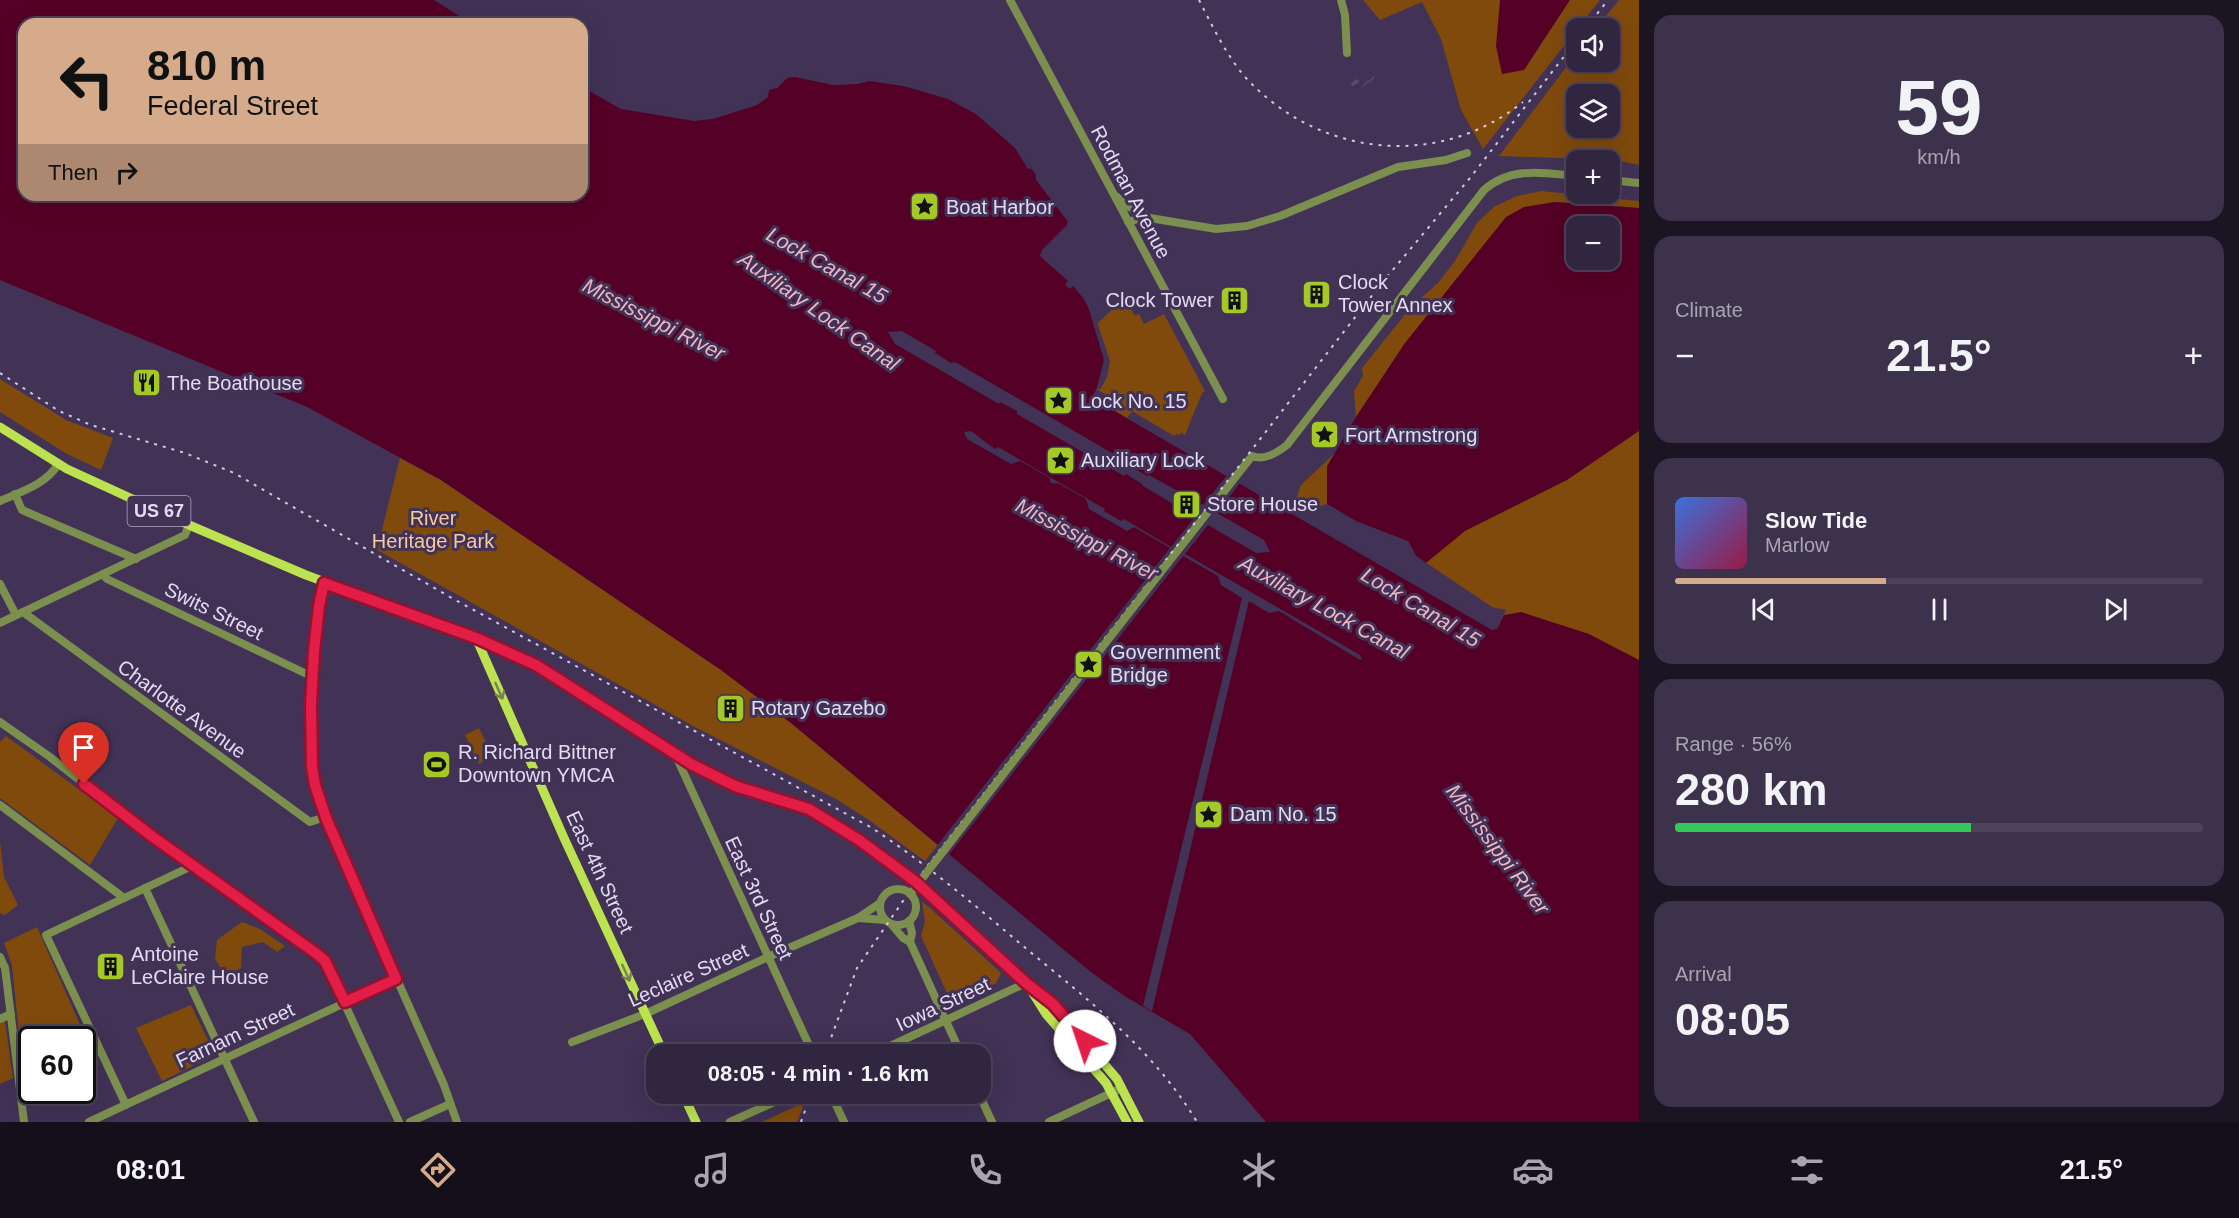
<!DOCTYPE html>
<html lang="en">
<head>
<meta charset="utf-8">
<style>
	:root { --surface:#312640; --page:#3d324b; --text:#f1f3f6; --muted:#a8a5b1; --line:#4c4359; --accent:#d6ab8b }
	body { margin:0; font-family:Arial,sans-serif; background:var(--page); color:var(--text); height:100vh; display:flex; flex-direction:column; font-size:22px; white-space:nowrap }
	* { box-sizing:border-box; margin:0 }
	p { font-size:20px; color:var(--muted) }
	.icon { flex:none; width:33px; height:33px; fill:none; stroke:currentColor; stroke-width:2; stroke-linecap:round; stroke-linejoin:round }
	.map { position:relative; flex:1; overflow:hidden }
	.details { display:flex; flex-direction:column; gap:15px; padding:15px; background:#1b1523; width:600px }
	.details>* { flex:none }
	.guide { position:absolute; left:18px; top:18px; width:570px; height:183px; border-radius:18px; box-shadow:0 6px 24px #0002,0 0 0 2px var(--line); background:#d6ab8b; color:#111; overflow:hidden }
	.controls { position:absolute; left:1566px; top:18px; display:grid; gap:12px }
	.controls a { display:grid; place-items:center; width:54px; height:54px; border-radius:12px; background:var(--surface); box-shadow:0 6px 24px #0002,0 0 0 2px var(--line); font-size:30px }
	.speed { position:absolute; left:18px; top:1026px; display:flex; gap:12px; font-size:30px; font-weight:700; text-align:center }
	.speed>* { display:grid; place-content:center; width:78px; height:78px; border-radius:50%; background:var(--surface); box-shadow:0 6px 24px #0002,0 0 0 2px var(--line); line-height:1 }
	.speed .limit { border:3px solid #111; border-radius:9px; background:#fff; color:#111 }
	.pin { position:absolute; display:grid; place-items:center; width:51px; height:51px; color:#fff; margin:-62px -26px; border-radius:50% 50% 50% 0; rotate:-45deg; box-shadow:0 0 6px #0007 }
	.pin .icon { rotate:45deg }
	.me { position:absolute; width:66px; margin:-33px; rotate:319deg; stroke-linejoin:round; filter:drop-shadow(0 0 4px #0008) }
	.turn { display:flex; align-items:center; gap:21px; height:126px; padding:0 30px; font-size:27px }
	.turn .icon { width:78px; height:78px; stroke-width:2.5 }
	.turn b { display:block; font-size:42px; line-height:51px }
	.then { display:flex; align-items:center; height:57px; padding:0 30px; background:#0003; gap:12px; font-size:22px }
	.big { font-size:45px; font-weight:700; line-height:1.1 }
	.details .tile { flex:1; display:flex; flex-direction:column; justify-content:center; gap:9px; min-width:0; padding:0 21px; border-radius:18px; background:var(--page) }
	.details .dial { align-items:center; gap:0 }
	.dial b { font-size:78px; line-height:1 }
	.song { display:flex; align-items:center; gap:18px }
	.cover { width:72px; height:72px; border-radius:9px; background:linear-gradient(135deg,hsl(220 70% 55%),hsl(340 70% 35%)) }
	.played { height:6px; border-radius:3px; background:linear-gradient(90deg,var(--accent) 40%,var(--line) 40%) }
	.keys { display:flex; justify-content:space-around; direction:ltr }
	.heat { display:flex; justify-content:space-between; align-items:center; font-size:33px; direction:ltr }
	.charge { height:9px; border-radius:4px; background:linear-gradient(90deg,#34c759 56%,var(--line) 0) }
	.trip { position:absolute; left:646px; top:1044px; width:345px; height:60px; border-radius:18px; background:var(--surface); box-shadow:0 6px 24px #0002,0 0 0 2px var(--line); font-weight:700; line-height:60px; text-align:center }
	.tab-bar { display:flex; height:96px; justify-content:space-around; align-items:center; background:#140f1a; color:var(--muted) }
	.tab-bar .icon { width:42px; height:42px }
	.tab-bar .active { color:var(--accent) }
	.tab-bar b { font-size:27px; color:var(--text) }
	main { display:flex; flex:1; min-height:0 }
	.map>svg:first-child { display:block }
	.green { fill:#804a0d; fill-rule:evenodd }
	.water { fill:#550026; fill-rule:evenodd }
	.pier { fill:#413256 }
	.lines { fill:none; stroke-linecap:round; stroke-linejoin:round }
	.minor-tunnel { stroke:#594b6d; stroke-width:8; stroke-dasharray:8 4; stroke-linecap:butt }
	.minor { stroke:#7c8f4e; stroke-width:8 }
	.major { stroke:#bde250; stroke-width:9 }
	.rail { stroke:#d2cae1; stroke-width:2; stroke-dasharray:3 6; stroke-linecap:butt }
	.minor-bridge { stroke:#7c8f4e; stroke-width:8 }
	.oneway { stroke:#798153 }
	.route-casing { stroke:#92132f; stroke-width:15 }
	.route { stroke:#e11d48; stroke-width:10 }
	.labels { text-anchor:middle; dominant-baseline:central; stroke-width:6; stroke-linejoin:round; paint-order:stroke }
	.shield { fill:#413256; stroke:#b2a8c2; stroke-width:1.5 }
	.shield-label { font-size:18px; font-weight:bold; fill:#e3dbf1 }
	.street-label { font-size:20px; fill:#e3dbf1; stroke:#413256 }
	.poi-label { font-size:20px; fill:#e3dbf1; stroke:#413256; text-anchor:start }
	.park-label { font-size:20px; fill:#f5caa4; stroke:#413256 }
	.water-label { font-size:21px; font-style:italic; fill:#f0b5c4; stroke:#413256 }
</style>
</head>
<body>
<main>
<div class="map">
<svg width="1639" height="1122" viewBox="0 0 1639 1122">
	<rect width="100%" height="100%" fill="#413256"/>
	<g class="green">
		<polygon points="1363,0 1600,0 1483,149 1461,110 1441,39 1422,2 1380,20"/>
		<path d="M1619 0H1639V165L1616 160 1499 156 1576 54V62H1610V28H1596ZM1576 94H1610V128H1576Z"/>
		<polygon points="1541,191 1639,201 1639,208 1555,202 1405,343 1356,417 1354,391 1363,376 1362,368 1411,307 1438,283 1455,261 1477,223 1495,206 1517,196"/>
		<polygon points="1125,297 1135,316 1139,314 1144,324 1164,314 1205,391 1202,393 1185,435 1181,433 1179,435 1176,434 1174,436 1132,411 1127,418 1102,403 1106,395 1097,389 1104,376 1095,326"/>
		<polygon points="0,379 66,420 113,438 101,470 67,454 0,412"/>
		<polygon points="1639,397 1639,689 1498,627 1506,610 1492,607 1416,556"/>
		<polygon points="1348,432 1327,504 1304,511 1294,505 1301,485 1335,453"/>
		<polygon points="400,458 441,480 721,670 791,723 938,845 925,861 866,818 836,799 695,727 377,550"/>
		<polygon points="479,728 490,751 482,755 484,761 479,764 465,735"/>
		<polygon points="6,736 118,818 90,865 0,798 0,742"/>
		<polygon points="0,842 4,877 18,905 5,915 0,913"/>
		<polygon points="922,902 930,908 1000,972 1001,974 996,983 952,1004 921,936 925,922"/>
		<polygon points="242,922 260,929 285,946 277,952 263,942 242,947 241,968 226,976 215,959 217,940"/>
		<polygon points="37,927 85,1036 78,1039 32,1040 31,1059 22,1063 12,965 4,943"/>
		<polygon points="191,1005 215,1055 162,1081 136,1028"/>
		<polygon points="5,1021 13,1078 0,1084 0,1023"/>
		<polygon points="805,1102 797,1122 762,1122"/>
	</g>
	<g class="water">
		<path d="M0 0H434L472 24H24V195H582V85L620 108 701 119 761 101 769 90 783 78 794 74 833 85 868 80 904 86 950 98 980 114 1015 144 1036 175V180L1072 227 1044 252C1049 269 1064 274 1075 286 1086 297 1107 348 1106 363 1106 376 1097 386 1092 398L1492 630 1497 629 1504 615 1521 612 1589 634 1639 660V1122H1266L1190 1034 1126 997 1092 973 791 723 721 670 441 480 307 407 0 280Z"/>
		<polygon points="1500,0 1570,0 1524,70 1502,74 1496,46"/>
		<path d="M1555 202 1639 208V431L1567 480 1465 531 1426 563 1416 556 1408 541 1381 537 1327 504V466L1356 417 1405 343 1506 217 1524 207ZM1576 226H1610V260H1576Z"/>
	</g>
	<g class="pier">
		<polygon points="793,72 833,82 857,81 870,77 905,83 943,93 985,115 1011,139 1023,152 1030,167 1033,166 1035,168 1028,169 1015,148 976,114 948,99 904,86 869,81 858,84 833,85 795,77 787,78 777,88 769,90 768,97 757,105 713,119 694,121 621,109 582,87 582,83 603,96 627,106 683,114 691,117 701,116 720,113 756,100 780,77"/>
		<polygon points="1068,220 1074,228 1047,252 1047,255 1049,260 1077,284 1090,301 1110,361 1107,377 1100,390 1097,387 1104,360 1087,303 1075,288 1073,286 1070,289 1065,285 1068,281 1040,256 1042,250 1067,225"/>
		<polygon points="902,331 936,351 935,353 951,363 955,362 1131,464 1130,466 1147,476 1149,475 1203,505 1228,474 1492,626 1240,483 1217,513 1264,540 1270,552 1256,553 1208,525 1185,554 1360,655 1362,659 1360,660 1279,611 1269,613 1249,601 1152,1011 1143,1006 1242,598 1221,585 1218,576 1183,556 947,857 936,847 1170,548 1134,527 1127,531 1089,509 1086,499 1058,483 1055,484 1050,482 1050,478 1020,461 1011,464 967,439 964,432 971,431 995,449 998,447 1105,509 1104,511 1121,521 1124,519 1171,547 1195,517 1143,486 1142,484 1126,474 1124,476 1017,414 1017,411 1000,402 999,404 895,344 888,332"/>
		<polygon points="1327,504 1356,521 1408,541 1416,556 1429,565 1425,566 1414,558 1406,544 1380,540 1330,515 1325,508"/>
	</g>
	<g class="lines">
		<g class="minor-tunnel">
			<polyline points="1371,79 1372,80"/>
			<polyline points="1354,81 1356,84"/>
			<polyline points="1365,83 1366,84"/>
		</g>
		<g class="minor">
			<polyline points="1010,0 1223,399"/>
			<polyline points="1341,0 1345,15 1347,53"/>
			<polyline points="1610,180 1639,183"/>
			<polyline points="1117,197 1127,206 1147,216"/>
			<polyline points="1128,222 1144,217 1216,229 1247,226 1280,216 1398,167 1446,160 1467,153"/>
			<polyline points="15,494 22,510 136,559"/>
			<path d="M0 501C20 492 47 484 58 464"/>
			<path d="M1167 564 1252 456C1264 461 1277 453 1287 445L1484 190C1511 166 1544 173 1576 176"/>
			<polyline points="103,574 107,579 313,677"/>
			<polyline points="325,583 319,606 314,651 311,705 312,767 315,785 335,840 444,1085 457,1122"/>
			<polyline points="0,584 16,615"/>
			<polyline points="23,612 310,822 325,817"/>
			<polyline points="0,623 185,535 189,525"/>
			<polyline points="0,722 50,757 152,837 304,943 325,961 399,1122"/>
			<polyline points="675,754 813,1054"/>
			<polyline points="0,805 124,898"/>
			<polyline points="145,888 254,1122"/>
			<circle cx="898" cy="907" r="18"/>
			<polyline points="858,918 885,920"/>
			<polyline points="909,921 912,933 910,942"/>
			<polyline points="892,925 903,938 910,942 961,1054"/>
			<polyline points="0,957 5,968 24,1122"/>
			<polyline points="0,1019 11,1014"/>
			<polyline points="572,1042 645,1014 768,957 858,918 880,903"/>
			<polyline points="873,1054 1026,983"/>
			<polyline points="831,1094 844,1122"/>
			<polyline points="979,1094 992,1122"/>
			<polyline points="126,1105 46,935 194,865"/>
			<polyline points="89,1122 396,979"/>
			<polyline points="410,1122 450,1104"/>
			<polyline points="730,1122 792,1094"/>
			<polyline points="1049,1122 1122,1088"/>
		</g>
		<g class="major">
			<polyline points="0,427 67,469 189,525 306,575 476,638 536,665 691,764 735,786 809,809 859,840 899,870 933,898 1026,983 1053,1004 1117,1079 1139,1122"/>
			<polyline points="476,638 564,838 664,1054"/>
			<polyline points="1031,990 1046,1014 1106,1083 1127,1122"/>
			<polyline points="683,1094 696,1122"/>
		</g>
		<g class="rail">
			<path d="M1199 0C1213 27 1226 55 1246 78 1319 157 1438 170 1523 102"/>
			<polyline points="1586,28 1608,0"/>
			<path d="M0 373 59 411 91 425 185 453 234 473 450 597 872 828C928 865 978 908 1029 951 1091 1002 1155 1052 1197 1122"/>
			<polyline points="825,1054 857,968 925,869 1381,284 1470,178 1576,41"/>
			<polyline points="801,1122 811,1094"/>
		</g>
		<polyline class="minor-bridge" points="910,894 1167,564"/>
	</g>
	<defs><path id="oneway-shaft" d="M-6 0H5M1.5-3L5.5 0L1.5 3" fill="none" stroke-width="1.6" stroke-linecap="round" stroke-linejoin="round" transform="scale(1.5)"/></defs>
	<g class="oneway">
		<use href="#oneway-shaft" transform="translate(499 691) rotate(66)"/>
		<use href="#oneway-shaft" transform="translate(626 973) rotate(65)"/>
	</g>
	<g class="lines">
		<defs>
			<polyline id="route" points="84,784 153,837 317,954 325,961 345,1002 396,979 326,818 315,785 312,767 311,705 314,651 319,606 324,583 476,638 536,665 691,764 735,786 809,809 859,840 916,882 1026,983 1053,1004 1085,1041"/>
		</defs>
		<use href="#route" class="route-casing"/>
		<use href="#route" class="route"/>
	</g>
	<defs>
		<symbol id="sight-square" viewBox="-11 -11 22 22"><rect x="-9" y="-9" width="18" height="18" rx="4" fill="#a4c825" stroke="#413256"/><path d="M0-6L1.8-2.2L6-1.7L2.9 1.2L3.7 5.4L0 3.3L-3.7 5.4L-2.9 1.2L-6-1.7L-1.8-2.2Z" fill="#111"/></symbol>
		<symbol id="building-square" viewBox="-11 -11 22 22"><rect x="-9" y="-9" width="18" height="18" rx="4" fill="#a4c825" stroke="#413256"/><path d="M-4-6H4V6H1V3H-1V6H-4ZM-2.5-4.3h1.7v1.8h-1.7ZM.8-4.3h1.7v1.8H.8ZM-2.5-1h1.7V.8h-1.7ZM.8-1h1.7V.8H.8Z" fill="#111"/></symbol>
		<symbol id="restaurant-square" viewBox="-11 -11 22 22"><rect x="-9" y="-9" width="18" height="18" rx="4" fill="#a4c825" stroke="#413256"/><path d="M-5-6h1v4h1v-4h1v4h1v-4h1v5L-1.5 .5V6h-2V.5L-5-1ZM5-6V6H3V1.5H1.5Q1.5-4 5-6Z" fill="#111"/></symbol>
		<symbol id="stadium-square" viewBox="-11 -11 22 22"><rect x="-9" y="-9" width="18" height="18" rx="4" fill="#a4c825" stroke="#413256"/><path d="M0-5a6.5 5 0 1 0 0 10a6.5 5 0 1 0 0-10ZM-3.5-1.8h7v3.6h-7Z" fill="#111"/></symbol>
	</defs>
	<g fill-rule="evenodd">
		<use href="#sight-square" x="908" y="190" width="33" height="33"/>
		<use href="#building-square" x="1300" y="278" width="33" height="33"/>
		<use href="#building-square" x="1218" y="284" width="33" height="33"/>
		<use href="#restaurant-square" x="130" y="366" width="33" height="33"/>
		<use href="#sight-square" x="1042" y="384" width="33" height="33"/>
		<use href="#sight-square" x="1308" y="418" width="33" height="33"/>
		<use href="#sight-square" x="1044" y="444" width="33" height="33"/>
		<use href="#building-square" x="1170" y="488" width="33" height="33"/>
		<use href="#sight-square" x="1072" y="648" width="33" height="33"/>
		<use href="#building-square" x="714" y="692" width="33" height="33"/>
		<use href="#stadium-square" x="420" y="748" width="33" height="33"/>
		<use href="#sight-square" x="1192" y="798" width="33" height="33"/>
		<use href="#building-square" x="94" y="950" width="33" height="33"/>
	</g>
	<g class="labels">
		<rect class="shield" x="127.5" y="496" width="63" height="30" rx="4.5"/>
		<g class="shield-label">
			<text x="159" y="511">US 67</text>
		</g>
		<g class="street-label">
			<text transform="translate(1131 192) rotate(62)">Rodman Avenue</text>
			<text transform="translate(214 611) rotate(26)">Swits Street</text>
			<text transform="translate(182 709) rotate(36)">Charlotte Avenue</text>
			<text transform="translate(600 872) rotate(65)">East 4th Street</text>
			<text transform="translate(759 898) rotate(65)">East 3rd Street</text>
			<text transform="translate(688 975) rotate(-24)">Leclaire Street</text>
			<text transform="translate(943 1004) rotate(-25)">Iowa Street</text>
			<text transform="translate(235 1035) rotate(-25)">Farnam Street</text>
		</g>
		<g class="poi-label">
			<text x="946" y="207">Boat Harbor</text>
			<text x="1338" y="282">Clock<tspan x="1338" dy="23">Tower Annex</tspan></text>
			<text x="1214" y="300" text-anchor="end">Clock Tower</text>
			<text x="167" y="383">The Boathouse</text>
			<text x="1080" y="401">Lock No. 15</text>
			<text x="1345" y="435">Fort Armstrong</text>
			<text x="1081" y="460">Auxiliary Lock</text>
			<text x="1207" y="504">Store House</text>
			<text x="1110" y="652">Government<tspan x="1110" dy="23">Bridge</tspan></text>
			<text x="751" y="708">Rotary Gazebo</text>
			<text x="458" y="752">R. Richard Bittner<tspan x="458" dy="23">Downtown YMCA</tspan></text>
			<text x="1230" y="814">Dam No. 15</text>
			<text x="131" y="954">Antoine<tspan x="131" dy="23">LeClaire House</tspan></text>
		</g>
		<g class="park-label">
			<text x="433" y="518">River<tspan x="433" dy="23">Heritage Park</tspan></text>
		</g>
		<g class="water-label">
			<text transform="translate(827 265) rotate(29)">Lock Canal 15</text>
			<text transform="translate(819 311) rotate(35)">Auxiliary Lock Canal</text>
			<text transform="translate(654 319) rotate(27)">Mississippi River</text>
			<text transform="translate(1087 539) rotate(27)">Mississippi River</text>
			<text transform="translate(1324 607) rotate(29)">Auxiliary Lock Canal</text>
			<text transform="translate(1421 607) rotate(31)">Lock Canal 15</text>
			<text transform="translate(1498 849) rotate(53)">Mississippi River</text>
		</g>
	</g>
</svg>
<div class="controls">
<a><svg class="icon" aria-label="sound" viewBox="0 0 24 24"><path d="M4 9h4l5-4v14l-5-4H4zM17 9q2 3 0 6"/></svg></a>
<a><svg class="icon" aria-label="layers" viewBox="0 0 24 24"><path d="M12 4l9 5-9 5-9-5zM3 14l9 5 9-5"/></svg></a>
<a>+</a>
<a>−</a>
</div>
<div class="speed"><div class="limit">60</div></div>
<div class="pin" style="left:84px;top:784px;background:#d93025"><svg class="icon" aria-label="arrive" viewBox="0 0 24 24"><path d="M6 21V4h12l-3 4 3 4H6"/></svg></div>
<svg class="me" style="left:1085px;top:1041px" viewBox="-20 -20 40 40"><circle r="19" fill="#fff"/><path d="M0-13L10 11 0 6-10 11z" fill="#e11d48"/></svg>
<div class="trip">08:05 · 4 min · 1.6 km</div>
<div class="guide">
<div class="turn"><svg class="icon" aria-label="left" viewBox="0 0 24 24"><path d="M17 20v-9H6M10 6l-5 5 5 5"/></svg><div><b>810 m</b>Federal Street</div></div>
<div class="then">Then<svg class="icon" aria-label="right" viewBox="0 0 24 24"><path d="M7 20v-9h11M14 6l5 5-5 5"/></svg></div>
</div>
</div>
<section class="details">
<div class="tile dial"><b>59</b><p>km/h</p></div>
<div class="tile"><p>Climate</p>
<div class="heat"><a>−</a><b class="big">21.5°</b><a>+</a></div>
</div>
<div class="tile">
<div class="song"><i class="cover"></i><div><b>Slow Tide</b><p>Marlow</p></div></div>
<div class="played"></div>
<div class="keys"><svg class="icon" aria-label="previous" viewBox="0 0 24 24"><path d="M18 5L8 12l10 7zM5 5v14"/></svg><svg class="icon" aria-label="pause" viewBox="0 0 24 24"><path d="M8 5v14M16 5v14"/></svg><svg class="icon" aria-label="next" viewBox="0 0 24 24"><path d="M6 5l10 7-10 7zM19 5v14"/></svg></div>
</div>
<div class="tile"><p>Range · 56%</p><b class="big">280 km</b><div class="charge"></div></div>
<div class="tile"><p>Arrival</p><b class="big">08:05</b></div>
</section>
</main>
<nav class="tab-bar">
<b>08:01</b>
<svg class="icon active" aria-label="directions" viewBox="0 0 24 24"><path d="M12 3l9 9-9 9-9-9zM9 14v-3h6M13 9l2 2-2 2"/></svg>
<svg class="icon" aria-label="music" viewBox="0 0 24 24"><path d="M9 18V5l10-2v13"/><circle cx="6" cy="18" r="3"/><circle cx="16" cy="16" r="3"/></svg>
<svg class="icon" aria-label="phone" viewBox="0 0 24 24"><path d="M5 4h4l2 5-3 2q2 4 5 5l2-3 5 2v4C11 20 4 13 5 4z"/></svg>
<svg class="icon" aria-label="climate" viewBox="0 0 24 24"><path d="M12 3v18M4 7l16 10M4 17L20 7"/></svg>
<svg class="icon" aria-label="car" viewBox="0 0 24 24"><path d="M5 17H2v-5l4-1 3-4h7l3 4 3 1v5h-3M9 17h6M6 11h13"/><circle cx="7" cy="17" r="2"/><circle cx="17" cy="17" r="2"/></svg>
<svg class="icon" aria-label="filters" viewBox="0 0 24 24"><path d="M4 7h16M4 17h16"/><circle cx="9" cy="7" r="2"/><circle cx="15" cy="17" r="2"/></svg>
<b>21.5°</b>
</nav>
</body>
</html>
